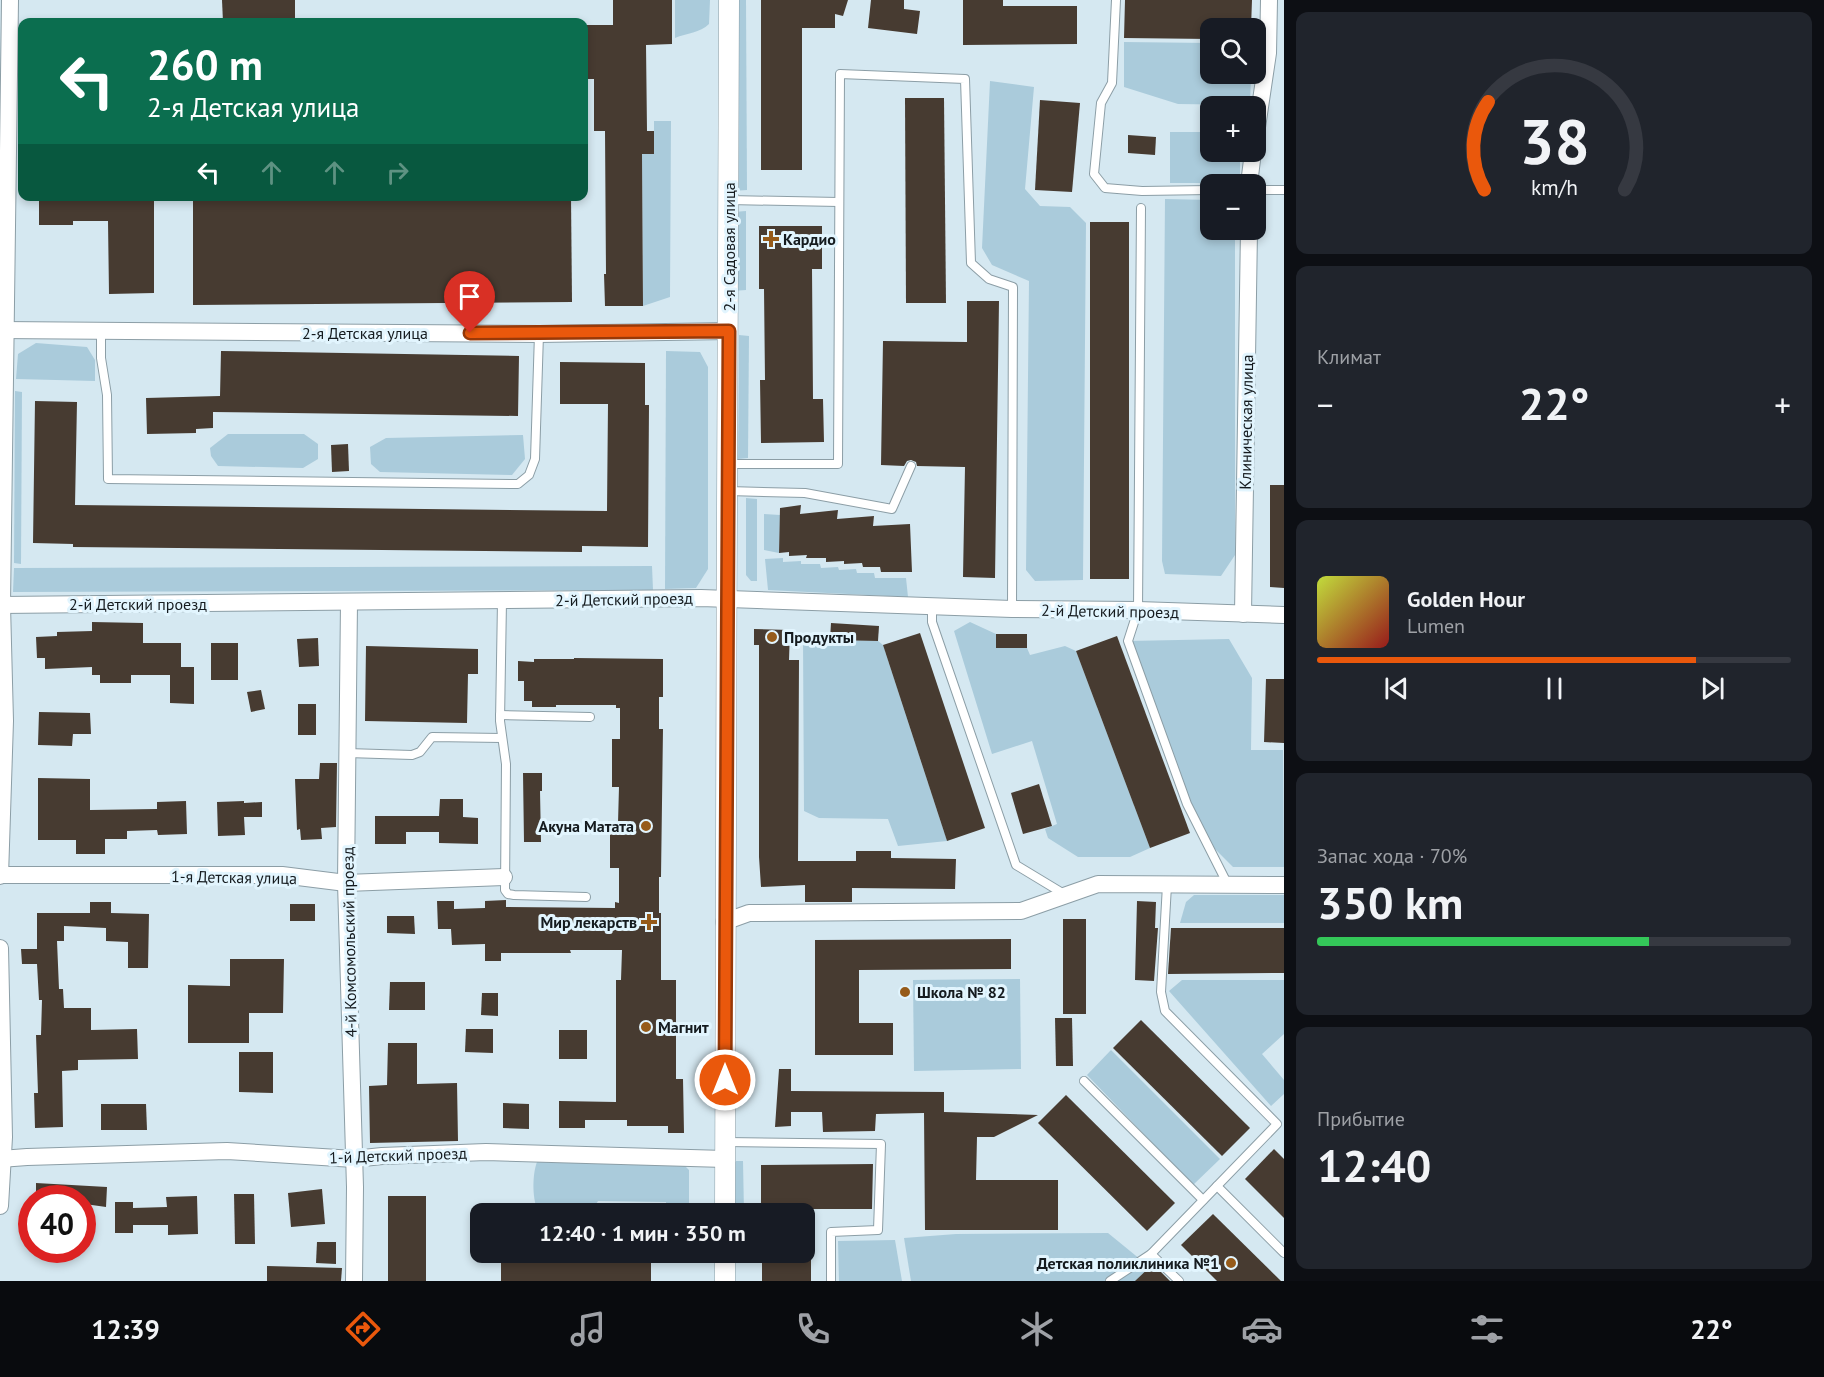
<!DOCTYPE html>
<html lang="ru">
<head>
<meta charset="utf-8">
<style>
	:root { --surface:#171b24; --page:#20242c; --text:#f1f3f6; --muted:#9ea1a6; --line:#363941; --accent:#ea580c }
	body { margin:0; font-family:"PT Sans",sans-serif; background:var(--page); color:var(--text); height:100vh; display:flex; flex-direction:column; font-size:22px; white-space:nowrap }
	* { box-sizing:border-box; margin:0 }
	p { font-size:20px; color:var(--muted) }
	.icon { flex:none; width:33px; height:33px; fill:none; stroke:currentColor; stroke-width:2; stroke-linecap:round; stroke-linejoin:round }
	.map { position:relative; flex:1; overflow:hidden }
	.panel { display:flex; flex-direction:column; gap:12px; padding:12px; background:#0d0f14; width:540px }
	.panel>* { flex:none }
	.top-card { position:absolute; left:18px; top:18px; width:570px; height:183px; border-radius:12px; box-shadow:0 3px 9px #0003; background:#0b6e4f; color:#fff; overflow:hidden }
	.tools { position:absolute; left:1200px; top:18px; display:grid; gap:12px }
	.tools a { display:grid; place-items:center; width:66px; height:66px; border-radius:12px; background:var(--surface); box-shadow:0 3px 9px #0003; font-size:30px }
	.speed { position:absolute; left:18px; top:1185px; display:flex; gap:12px; font-size:30px; font-weight:700; text-align:center }
	.speed>* { display:grid; place-content:center; width:78px; height:78px; border-radius:50%; background:var(--surface); box-shadow:0 3px 9px #0003; line-height:1 }
	.speed .limit { border:9px solid #d22; background:#fff; color:#111 }
	.pin { position:absolute; display:grid; place-items:center; width:51px; height:51px; color:#fff; margin:-62px -26px; border-radius:50% 50% 50% 0; rotate:-45deg; box-shadow:0 0 6px #0007 }
	.pin .icon { rotate:45deg }
	.me { position:absolute; width:66px; margin:-33px; rotate:0deg; stroke-linejoin:round; filter:drop-shadow(0 0 4px #0008) }
	.turn { display:flex; align-items:center; gap:21px; height:126px; padding:0 30px; font-size:27px }
	.turn .icon { width:78px; height:78px; stroke-width:2.5 }
	.turn b { display:block; font-size:42px; line-height:51px }
	.lanes { display:flex; align-items:center; height:57px; padding:0 30px; background:#0003; justify-content:center; gap:30px; direction:ltr }
	.lanes .off { opacity:.35 }
	.big { font-size:45px; font-weight:800; line-height:1.1 }
	.panel .widget { flex:1; display:flex; flex-direction:column; justify-content:center; gap:9px; min-width:0; padding:0 21px; border-radius:12px; background:var(--page) }
	.panel .dial { align-items:center; gap:0 }
	.dial svg { height:156px; overflow:visible; fill:none; stroke:var(--line); stroke-width:7; stroke-linecap:round; text-anchor:middle }
	.dial text { fill:var(--text); stroke:none }
	.song { display:flex; align-items:center; gap:18px }
	.cover { width:72px; height:72px; border-radius:9px; background:linear-gradient(135deg,hsl(70 70% 55%),hsl(0 70% 35%)) }
	.played { height:6px; border-radius:3px; background:linear-gradient(90deg,var(--accent) 80%,var(--line) 80%) }
	.keys { display:flex; justify-content:space-around; direction:ltr }
	.heat { display:flex; justify-content:space-between; align-items:center; font-size:33px; direction:ltr }
	.charge { height:9px; border-radius:4px; background:linear-gradient(90deg,#34c759 70%,var(--line) 0) }
	.trip { position:absolute; left:470px; top:1203px; width:345px; height:60px; border-radius:12px; background:var(--surface); box-shadow:0 3px 9px #0003; font-weight:800; line-height:60px; text-align:center }
	.menu { display:flex; height:96px; justify-content:space-around; align-items:center; background:#090b0e; color:var(--muted) }
	.menu .icon { width:42px; height:42px }
	.menu .on { color:var(--accent) }
	.menu b { font-size:27px; color:var(--text) }
	main { display:flex; flex:1; min-height:0 }
	.map>svg:first-child { display:block }
	.green { fill:#aacbdb }
	.building { fill:#473b31 }
	.lines { fill:none; stroke-linecap:round; stroke-linejoin:round }
	.service-casing { stroke:#8c9ea6; stroke-width:10 }
	.minor-casing { stroke:#8c9ea6; stroke-width:18 }
	.tertiary-casing { stroke:#8c9ea6; stroke-width:21 }
	.service { stroke:#fff; stroke-width:8 }
	.minor { stroke:#fff; stroke-width:16 }
	.tertiary { stroke:#fff; stroke-width:20 }
	.route-casing { stroke:#983908; stroke-width:15 }
	.route { stroke:#ea580c; stroke-width:10 }
	.poi-dot { fill:#965b1a; stroke:#e2f5fe; stroke-width:2 }
	.labels { text-anchor:middle; dominant-baseline:central; stroke-width:6; stroke-linejoin:round; paint-order:stroke }
	.poi-label { font-size:16px; font-weight:bold; fill:#151b1f; stroke:#e2f5fe; text-anchor:start }
	.street-label { font-size:16px; fill:#151b1f; stroke:#e2f5fe }
</style>
</head>
<body>
<main>
<div class="map">
<svg width="1284" height="1281" viewBox="0 0 1284 1281">
	<rect width="100%" height="100%" fill="#d5e8f1"/>
	<g class="green">
		<path d="M675 0H710L709 24C700 33 687 33 675 38Z"/>
		<polygon points="733,0 746,0 747,190 733,191"/>
		<polygon points="1124,42 1210,43 1210,74 1251,74 1250,105 1178,104 1124,87"/>
		<polygon points="990,81 1034,87 1025,189 1040,206 1070,207 1086,223 1083,580 1035,581 1026,570 1029,281 992,265 982,248"/>
		<polygon points="654,121 671,121 670,297 643,306 642,154 654,154"/>
		<polygon points="1170,132 1210,132 1210,152 1240,152 1240,183 1170,183"/>
		<polygon points="1165,199 1210,200 1210,230 1235,230 1235,555 1221,576 1165,574 1162,561"/>
		<polygon points="746,211 746,290 733,291 734,212"/>
		<polygon points="739,335 749,336 748,458 738,459"/>
		<polygon points="36,343 87,347 95,360 95,381 16,379 18,354"/>
		<polygon points="666,351 700,352 708,367 708,569 696,588 665,589"/>
		<polygon points="15,391 22,392 21,564 14,563"/>
		<polygon points="228,434 304,434 318,444 318,459 303,468 218,466 211,456 210,448"/>
		<polygon points="523,435 525,459 512,475 380,472 371,464 370,447 386,438"/>
		<polygon points="746,498 757,499 757,581 751,581 746,575"/>
		<polygon points="764,514 780,515 779,553 764,550"/>
		<polygon points="783,558 783,562 801,561 801,564 820,564 821,568 838,567 839,570 856,569 857,573 874,573 875,578 906,578 908,597 768,590 765,559"/>
		<polygon points="652,566 653,590 13,592 14,568"/>
		<polygon points="970,622 996,634 996,648 1027,648 1030,655 1065,646 1076,651 1150,848 1130,857 1078,857 1048,838 1045,829 1057,824 1032,741 992,754 954,631"/>
		<polygon points="803,639 878,641 883,645 947,841 898,846 888,819 819,818 804,811"/>
		<polygon points="1229,639 1252,678 1251,750 1283,750 1284,867 1233,867 1209,843 1188,803 1128,641"/>
		<polygon points="1194,895 1284,895 1284,923 1180,923 1186,902"/>
		<polygon points="1020,979 1021,1069 914,1071 913,980"/>
		<polygon points="1182,980 1284,980 1284,1034 1262,1054 1284,1080 1284,1094 1271,1106 1169,991"/>
		<polygon points="1111,1050 1220,1159 1193,1185 1087,1075"/>
		<polygon points="736,1161 743,1161 744,1213 733,1213 733,1165"/>
		<path d="M537 1162 684 1165 689 1170V1211L688 1213H666V1202L598 1201 590 1213H539C532 1201 532 1175 537 1162Z"/>
		<polygon points="1108,1233 1146,1264 1163,1281 911,1281 904,1238 956,1234"/>
		<polygon points="895,1240 902,1281 839,1281 838,1241"/>
	</g>
	<g class="building">
		<polygon points="222,0 295,0 295,22 223,22"/>
		<polygon points="613,0 672,0 672,44 646,45 647,131 654,131 654,154 642,154 643,306 605,306 604,274 606,274 605,131 594,131 594,79 584,79 584,25 613,25"/>
		<polygon points="761,0 848,0 843,16 835,14 835,28 802,28 802,170 761,170"/>
		<polygon points="871,0 904,0 904,9 920,11 917,34 868,28"/>
		<polygon points="963,0 1003,0 1003,6 1077,6 1077,44 963,45"/>
		<polygon points="1125,0 1252,0 1251,28 1210,28 1210,39 1124,38"/>
		<polygon points="905,98 944,98 946,303 906,303"/>
		<polygon points="1040,100 1080,103 1072,192 1035,190"/>
		<polygon points="1128,135 1156,137 1155,155 1128,153"/>
		<polygon points="39,196 154,196 154,293 109,294 108,221 73,221 73,225 39,225"/>
		<polygon points="193,196 571,196 572,302 193,305"/>
		<rect x="1090" y="222" width="39" height="357"/>
		<polygon points="759,226 822,226 822,269 812,269 813,399 823,399 824,442 761,443 760,380 765,380 764,289 759,289"/>
		<polygon points="967,301 999,301 995,578 963,577 965,467 917,466 916,462 911,460 907,461 904,466 881,465 883,341 967,342"/>
		<polygon points="221,351 519,356 518,416 213,412 213,428 196,429 196,433 147,434 146,398 220,396"/>
		<polygon points="560,362 645,363 645,405 649,405 648,547 582,546 582,552 73,547 73,544 33,543 35,401 77,402 75,505 607,511 608,404 560,404"/>
		<polygon points="348,444 349,471 332,472 331,445"/>
		<polygon points="1270,485 1284,485 1284,588 1270,587"/>
		<polygon points="801,505 800,514 838,510 837,519 874,516 873,526 910,524 912,572 881,572 880,567 863,567 862,563 844,564 844,561 826,562 826,558 806,558 807,555 789,556 789,552 779,553 780,508"/>
		<polygon points="92,622 143,623 143,643 181,643 181,667 194,667 194,704 170,703 170,675 131,675 131,683 100,683 100,675 92,675 92,667 45,669 45,658 37,658 36,637 57,636 57,632 92,631"/>
		<polygon points="831,623 879,626 878,641 830,640"/>
		<polygon points="754,629 790,630 789,660 799,660 798,861 856,861 856,851 891,851 891,858 956,859 955,889 852,888 852,902 805,902 805,885 761,887 759,857 759,645 754,645"/>
		<polygon points="920,633 985,828 947,841 883,645"/>
		<rect x="996" y="634" width="31" height="14"/>
		<polygon points="1117,636 1190,833 1150,848 1076,651"/>
		<polygon points="318,638 319,666 299,667 297,639"/>
		<rect x="211" y="643" width="27" height="37"/>
		<polygon points="366,646 478,649 478,674 468,674 467,723 365,721"/>
		<polygon points="574,658 663,659 663,697 659,697 659,729 663,729 661,877 659,877 659,913 661,913 661,980 676,980 676,1079 683,1079 684,1133 668,1133 668,1126 627,1126 627,1120 585,1120 585,1128 559,1128 559,1101 616,1102 616,980 621,980 622,950 570,950 571,953 501,953 501,961 485,961 485,944 452,945 451,929 438,929 437,901 454,901 454,909 485,908 485,901 506,900 506,907 615,908 615,902 619,903 619,868 610,868 610,823 618,823 619,787 612,787 612,739 620,739 620,708 616,708 616,705 556,705 556,707 532,707 532,701 524,701 524,681 518,681 518,661 534,662 534,659 574,659"/>
		<polygon points="1266,679 1284,679 1284,743 1264,742"/>
		<polygon points="261,690 265,709 251,712 247,692"/>
		<rect x="298" y="704" width="18" height="31"/>
		<polygon points="39,712 90,713 91,734 73,734 72,746 38,745"/>
		<polygon points="320,763 337,763 336,827 321,828 322,839 301,840 300,829 297,830 295,779 319,779"/>
		<polygon points="523,773 542,773 542,791 540,791 541,842 524,842"/>
		<polygon points="38,778 90,779 90,810 157,809 157,802 186,801 187,834 158,835 157,830 127,831 127,839 105,839 105,854 76,854 76,840 38,840"/>
		<polygon points="1039,784 1052,826 1023,834 1011,793"/>
		<polygon points="440,799 463,799 463,817 478,818 478,844 439,843 439,832 406,832 406,844 375,844 375,816 439,816"/>
		<polygon points="244,801 244,803 262,802 262,817 244,817 245,835 218,836 217,802"/>
		<polygon points="1137,901 1156,902 1155,928 1158,928 1154,981 1135,980"/>
		<polygon points="90,902 111,902 111,913 149,914 148,968 128,968 128,942 106,941 106,928 64,926 64,941 57,941 59,989 63,989 64,1008 91,1008 91,1030 137,1029 138,1059 78,1060 78,1070 62,1071 63,1127 35,1128 34,1093 38,1093 36,1035 41,1035 42,1000 39,1000 37,964 22,964 21,949 37,949 37,913 90,913"/>
		<rect x="290" y="904" width="25" height="17"/>
		<polygon points="387,916 414,916 415,934 387,933"/>
		<rect x="1063" y="919" width="23" height="95"/>
		<polygon points="1171,928 1284,928 1284,973 1168,974"/>
		<polygon points="1011,939 1011,969 859,970 859,1023 893,1023 893,1055 815,1055 815,940"/>
		<polygon points="230,959 284,959 283,1013 249,1013 249,1043 188,1043 188,985 230,986"/>
		<polygon points="390,982 425,982 425,1010 389,1010"/>
		<polygon points="482,993 498,993 498,1016 481,1015"/>
		<polygon points="1055,1018 1072,1018 1073,1066 1056,1066"/>
		<polygon points="1141,1020 1250,1128 1222,1156 1113,1048"/>
		<polygon points="466,1029 493,1029 493,1053 465,1052"/>
		<rect x="559" y="1030" width="28" height="29"/>
		<polygon points="388,1043 417,1043 417,1084 457,1083 458,1141 370,1143 369,1086 387,1085"/>
		<polygon points="239,1052 273,1052 273,1093 239,1092"/>
		<polygon points="779,1069 791,1069 791,1091 944,1092 944,1112 1038,1115 994,1137 977,1137 976,1180 1058,1180 1058,1230 925,1230 924,1113 876,1114 875,1131 823,1132 822,1112 791,1112 791,1126 775,1127"/>
		<polygon points="1066,1095 1175,1203 1147,1231 1038,1123"/>
		<polygon points="503,1103 529,1104 529,1129 503,1128"/>
		<polygon points="101,1104 146,1104 147,1130 101,1130"/>
		<polygon points="1274,1149 1284,1159 1284,1218 1245,1179"/>
		<polygon points="873,1164 872,1209 811,1209 811,1214 761,1214 761,1165"/>
		<polygon points="36,1183 107,1187 106,1207 85,1204 82,1203 82,1198 36,1198"/>
		<polygon points="322,1189 325,1224 291,1227 288,1193"/>
		<polygon points="234,1194 254,1194 255,1244 235,1244"/>
		<polygon points="197,1196 198,1234 168,1235 168,1225 133,1225 133,1233 115,1233 115,1202 133,1202 133,1208 167,1207 166,1197"/>
		<rect x="388" y="1196" width="38" height="85"/>
		<polygon points="1213,1214 1281,1281 1217,1281 1181,1245"/>
		<polygon points="317,1242 336,1242 336,1264 316,1263"/>
		<rect x="762" y="1252" width="49" height="29"/>
		<polygon points="501,1253 557,1253 557,1258 577,1258 577,1263 613,1263 613,1260 633,1260 633,1263 651,1263 651,1281 501,1281"/>
		<polygon points="1153,1264 1170,1281 1135,1281"/>
		<polygon points="267,1266 342,1268 341,1281 267,1281"/>
	</g>
	<g class="lines">
		<defs>
			<g id="service">
				<polyline points="1116,0 1112,83 1101,103 1094,174 1105,188 1142,191 1210,190"/>
				<polyline points="1256,190 1284,190"/>
				<polyline points="729,200 839,202"/>
				<polyline points="1141,208 1138,610 1128,641 1187,804 1228,885"/>
				<polyline points="101,331 101,358 107,395 108,479 518,484 529,475 535,459 539,334"/>
				<polyline points="728,464 838,464 840,74 965,79 971,263 989,279 1013,287 1012,609"/>
				<polyline points="728,491 805,493 892,509 911,466"/>
				<polyline points="502,601 500,721 506,764 505,890 508,894 514,895 586,897"/>
				<polyline points="932,606 932,622 1016,865 1064,894"/>
				<polyline points="500,715 590,717"/>
				<polyline points="347,753 412,755 420,752 432,737 502,738"/>
				<polyline points="1167,885 1161,992 1165,1011 1277,1124 1217,1186"/>
				<polyline points="1084,1081 1203,1200"/>
				<polyline points="726,1142 881,1144 878,1230 831,1232 831,1281"/>
				<polyline points="1151,1254 1179,1281"/>
				<polyline points="1110,1281 1151,1254 1217,1186 1284,1253"/>
			</g>
			<g id="minor">
				<polyline points="1256,134 1268,53 1269,0"/>
				<polyline points="1249,184 1253,152"/>
				<polyline points="0,330 539,334 729,331"/>
				<polyline points="349,602 346,883 355,1187 354,1281"/>
				<polyline points="0,605 701,598 1012,609 1138,610 1284,615"/>
				<polyline points="1243,614 1249,230"/>
				<polyline points="0,875 282,875 346,883 504,877"/>
				<polyline points="0,876 5,721 2,605 10,0"/>
				<polyline points="724,922 749,913 1021,911 1098,884 1284,885"/>
				<polyline points="0,948 4,1137 0,1206"/>
				<polyline points="0,1159 27,1157 227,1151 354,1159 382,1156 486,1152 725,1159"/>
			</g>
			<g id="tertiary">
				<path d="M725 1214C724 809 729 405 729 0"/>
				<polyline points="725,1252 725,1281"/>
			</g>
		</defs>
		<use href="#service" class="service-casing"/>
		<use href="#minor" class="minor-casing"/>
		<use href="#tertiary" class="tertiary-casing"/>
		<use href="#service" class="service"/>
		<use href="#minor" class="minor"/>
		<use href="#tertiary" class="tertiary"/>
	</g>
	<g class="lines">
		<defs>
			<polyline id="route" points="470,333 729,331 725,1080"/>
		</defs>
		<use href="#route" class="route-casing"/>
		<use href="#route" class="route"/>
	</g>
	<g class="poi-dot">
		<path d="M768 230h6v6h6v6h-6v6h-6v-6h-6v-6h6z"/>
		<circle cx="772" cy="637" r="6"/>
		<circle cx="646" cy="826" r="6"/>
		<path d="M646 913h6v6h6v6h-6v6h-6v-6h-6v-6h6z"/>
		<circle cx="905" cy="992" r="6"/>
		<circle cx="646" cy="1027" r="6"/>
		<circle cx="1231" cy="1263" r="6"/>
	</g>
	<g class="labels">
		<g class="poi-label">
			<text x="783" y="239">Кардио</text>
			<text x="784" y="637">Продукты</text>
			<text x="634" y="826" text-anchor="end">Акуна Матата</text>
			<text x="637" y="922" text-anchor="end">Мир лекарств</text>
			<text x="917" y="992">Школа № 82</text>
			<text x="658" y="1027">Магнит</text>
			<text x="1219" y="1263" text-anchor="end">Детская поликлиника №1</text>
		</g>
		<g class="street-label">
			<text transform="translate(729 247) rotate(-90)">2-я Садовая улица</text>
			<text x="365" y="333">2-я Детская улица</text>
			<text transform="translate(1246 422) rotate(-89)">Клиническая улица</text>
			<text transform="translate(624 599) rotate(-1)">2-й Детский проезд</text>
			<text x="138" y="604">2-й Детский проезд</text>
			<text transform="translate(1110 611) rotate(1)">2-й Детский проезд</text>
			<text transform="translate(234 877) rotate(1)">1-я Детская улица</text>
			<text transform="translate(349 942) rotate(-91)">4-й Комсомольский проезд</text>
			<text transform="translate(398 1155) rotate(-2)">1-й Детский проезд</text>
		</g>
	</g>
</svg>
<div class="tools">
<a><svg class="icon" aria-label="search" viewBox="0 0 24 24"><circle cx="10" cy="10" r="6"/><path d="M15 15l6 6"/></svg></a>
<a>+</a>
<a>−</a>
</div>
<div class="speed"><div class="limit">40</div></div>
<div class="pin" style="left:470px;top:333px;background:#d93025"><svg class="icon" aria-label="arrive" viewBox="0 0 24 24"><path d="M6 21V4h12l-3 4 3 4H6"/></svg></div>
<svg class="me" style="left:725px;top:1080px" viewBox="-20 -20 40 40"><circle r="17" fill="#ea580c" stroke="#fff" stroke-width="3"/><path d="M0-11L8 9 0 5-8 9z" fill="#fff"/></svg>
<div class="trip">12:40 · 1 мин · 350 m</div>
<div class="top-card">
<div class="turn"><svg class="icon" aria-label="left" viewBox="0 0 24 24"><path d="M17 20v-9H6M10 6l-5 5 5 5"/></svg><div><b>260 m</b>2-я Детская улица</div></div>
<div class="lanes"><svg class="icon" aria-label="left" viewBox="0 0 24 24"><path d="M17 20v-9H6M10 6l-5 5 5 5"/></svg><svg class="icon off" aria-label="ahead" viewBox="0 0 24 24"><path d="M12 20V5M6 11l6-6 6 6"/></svg><svg class="icon off" aria-label="ahead" viewBox="0 0 24 24"><path d="M12 20V5M6 11l6-6 6 6"/></svg><svg class="icon off" aria-label="right" viewBox="0 0 24 24"><path d="M7 20v-9h11M14 6l5 5-5 5"/></svg></div>
</div>
</div>
<section class="panel">
<div class="widget dial"><svg viewBox="0 0 100 80">
<path d="M14 69A42 42 0 1 1 86 69"/>
<path d="M14 69A42 42 0 0 1 16 24" stroke="#ea580c"/>
<text x="50" y="56" font-size="32" font-weight="700">38</text>
<text x="50" y="72" font-size="11">km/h</text>
</svg></div>
<div class="widget"><p>Климат</p>
<div class="heat"><a>−</a><b class="big">22°</b><a>+</a></div>
</div>
<div class="widget">
<div class="song"><i class="cover"></i><div><b>Golden Hour</b><p>Lumen</p></div></div>
<div class="played"></div>
<div class="keys"><svg class="icon" aria-label="previous" viewBox="0 0 24 24"><path d="M18 5L8 12l10 7zM5 5v14"/></svg><svg class="icon" aria-label="pause" viewBox="0 0 24 24"><path d="M8 5v14M16 5v14"/></svg><svg class="icon" aria-label="next" viewBox="0 0 24 24"><path d="M6 5l10 7-10 7zM19 5v14"/></svg></div>
</div>
<div class="widget"><p>Запас хода · 70%</p><b class="big">350 km</b><div class="charge"></div></div>
<div class="widget"><p>Прибытие</p><b class="big">12:40</b></div>
</section>
</main>
<nav class="menu">
<b>12:39</b>
<svg class="icon on" aria-label="directions" viewBox="0 0 24 24"><path d="M12 3l9 9-9 9-9-9zM9 14v-3h6M13 9l2 2-2 2"/></svg>
<svg class="icon" aria-label="music" viewBox="0 0 24 24"><path d="M9 18V5l10-2v13"/><circle cx="6" cy="18" r="3"/><circle cx="16" cy="16" r="3"/></svg>
<svg class="icon" aria-label="phone" viewBox="0 0 24 24"><path d="M5 4h4l2 5-3 2q2 4 5 5l2-3 5 2v4C11 20 4 13 5 4z"/></svg>
<svg class="icon" aria-label="climate" viewBox="0 0 24 24"><path d="M12 3v18M4 7l16 10M4 17L20 7"/></svg>
<svg class="icon" aria-label="car" viewBox="0 0 24 24"><path d="M5 17H2v-5l4-1 3-4h7l3 4 3 1v5h-3M9 17h6M6 11h13"/><circle cx="7" cy="17" r="2"/><circle cx="17" cy="17" r="2"/></svg>
<svg class="icon" aria-label="filters" viewBox="0 0 24 24"><path d="M4 7h16M4 17h16"/><circle cx="9" cy="7" r="2"/><circle cx="15" cy="17" r="2"/></svg>
<b>22°</b>
</nav>
</body>
</html>
